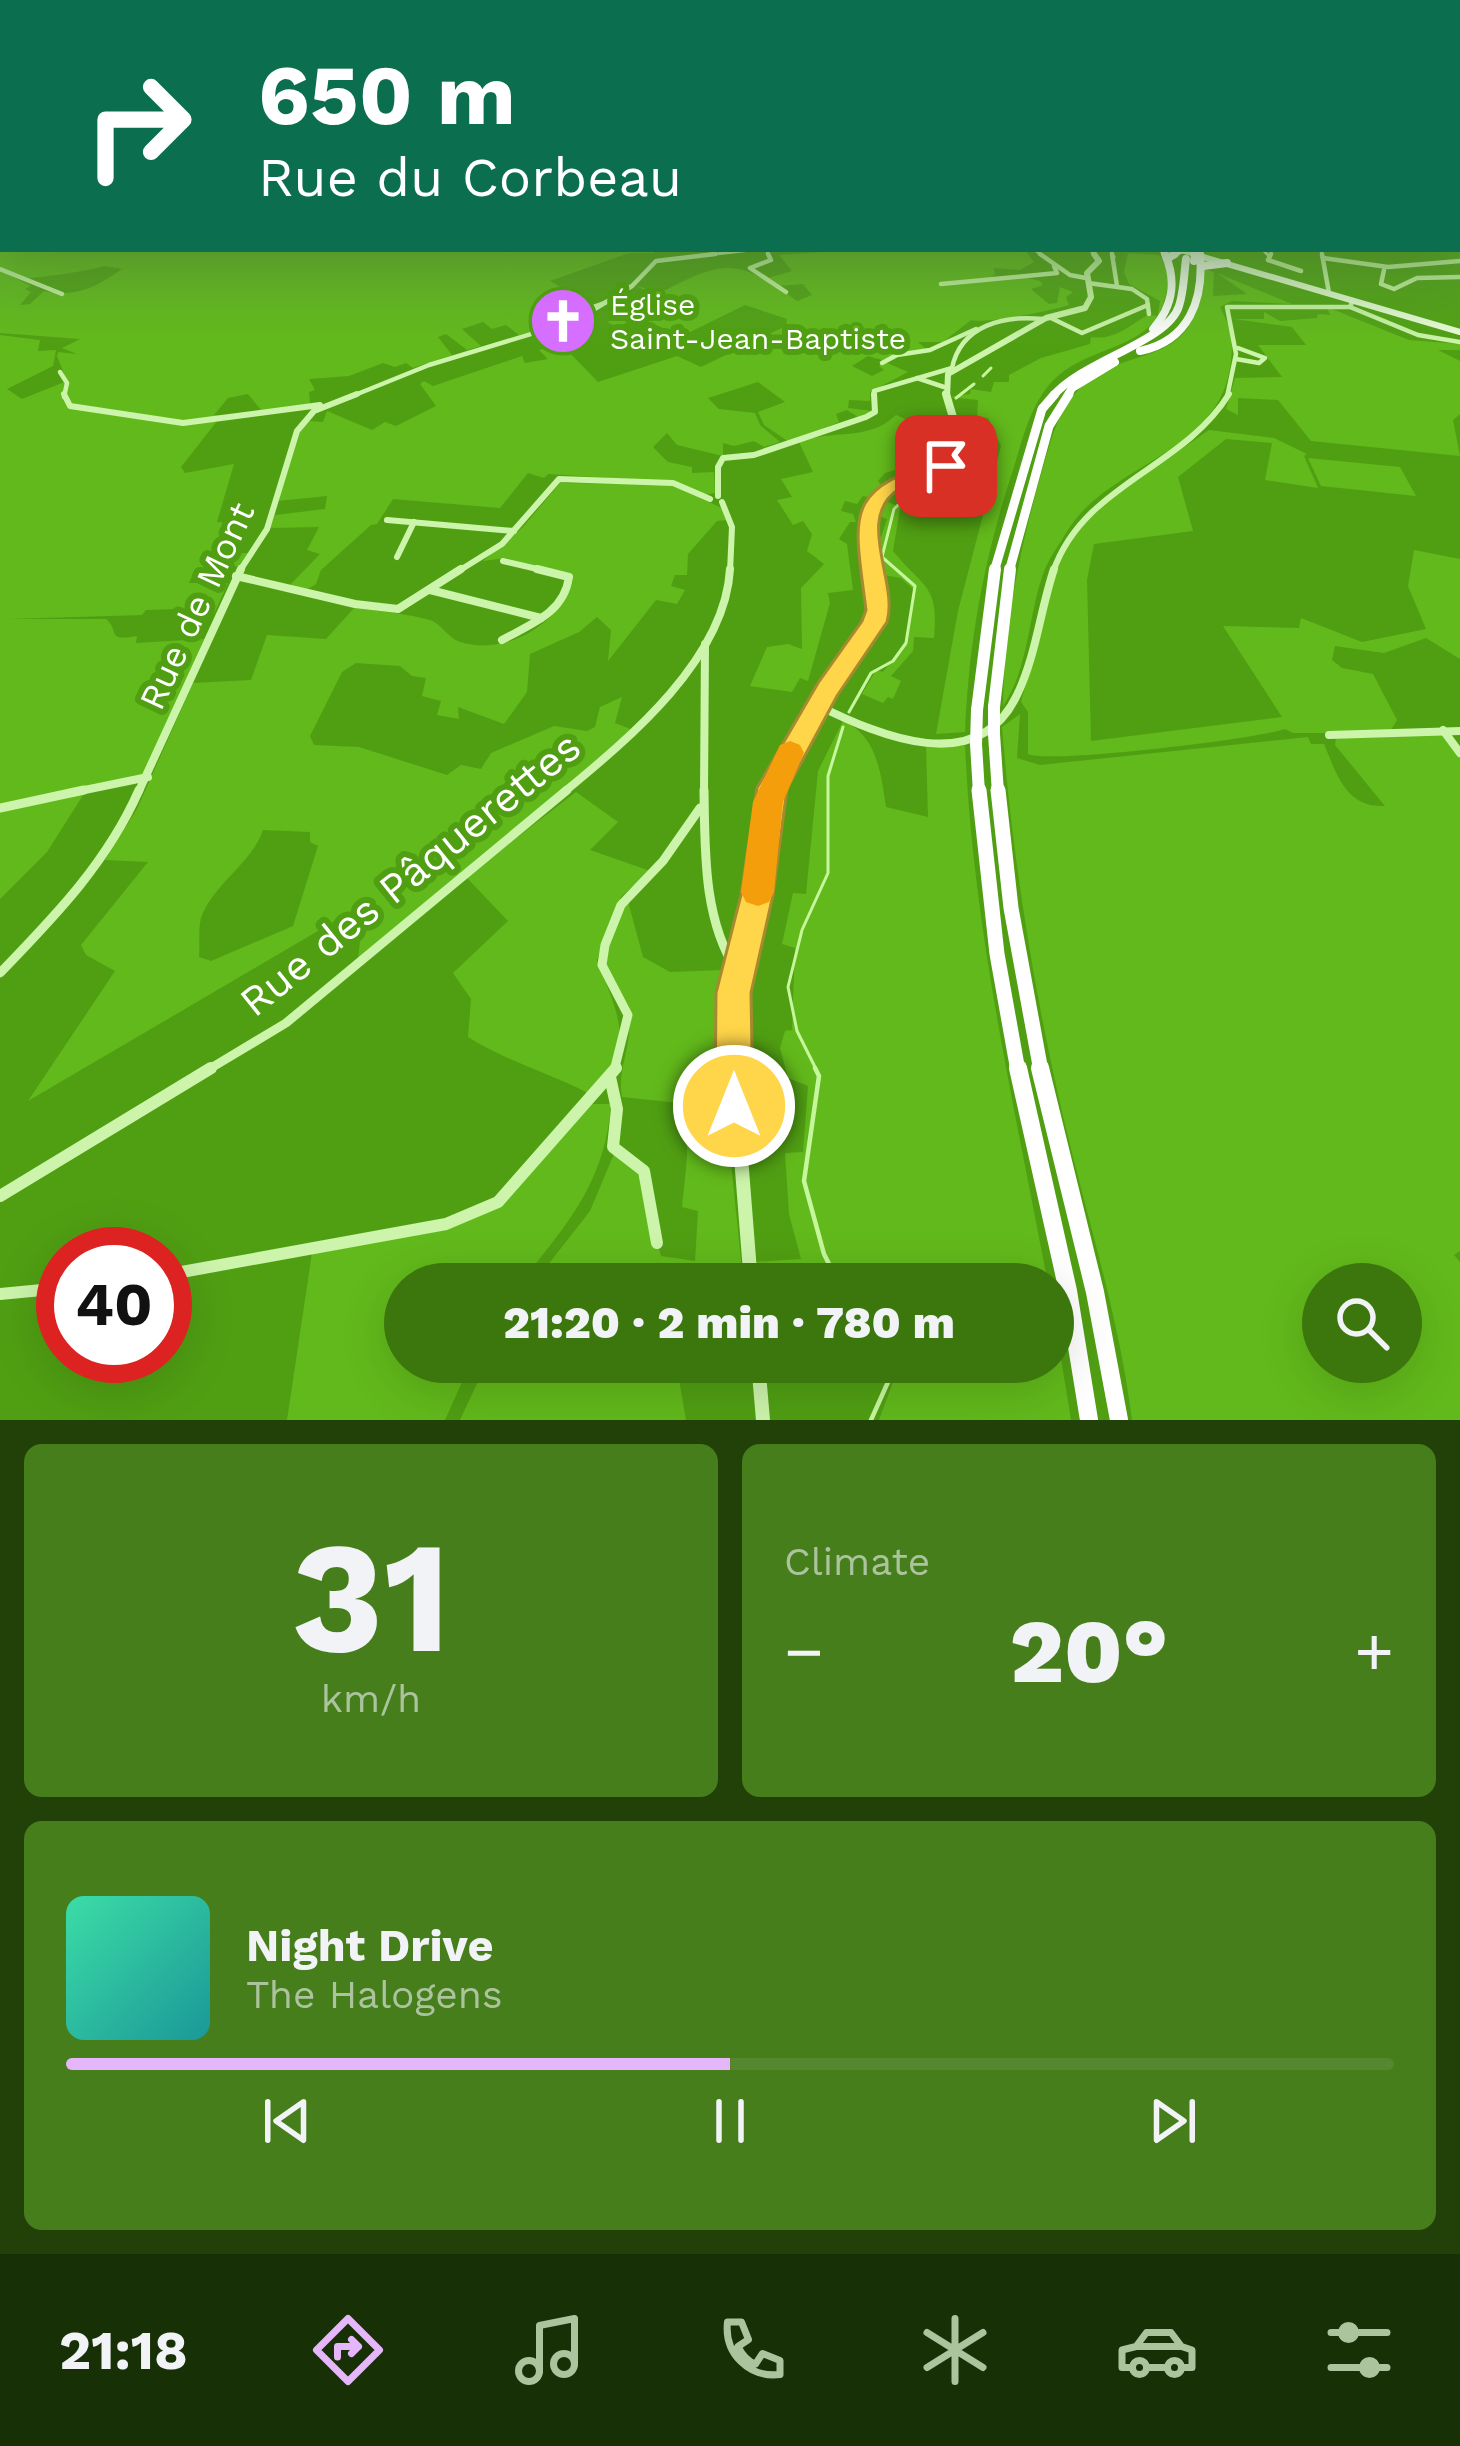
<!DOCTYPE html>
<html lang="en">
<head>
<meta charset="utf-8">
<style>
	:root { --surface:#3c770e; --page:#477e1c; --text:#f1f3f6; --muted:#acc49e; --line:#55882e; --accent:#e5b7fa }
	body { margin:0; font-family:"Work Sans",sans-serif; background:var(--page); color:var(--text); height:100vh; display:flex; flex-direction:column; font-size:45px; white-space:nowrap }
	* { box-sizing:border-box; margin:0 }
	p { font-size:39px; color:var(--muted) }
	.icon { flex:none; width:66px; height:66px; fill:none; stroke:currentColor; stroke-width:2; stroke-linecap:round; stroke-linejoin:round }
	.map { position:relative; height:1420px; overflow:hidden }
	.panel { display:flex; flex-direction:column; gap:24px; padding:24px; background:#214108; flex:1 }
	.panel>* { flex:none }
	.hud { position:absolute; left:0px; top:0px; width:1461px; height:252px; box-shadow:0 12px 48px #0002; background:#0b6e4f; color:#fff; overflow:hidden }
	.fabs { position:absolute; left:1302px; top:1263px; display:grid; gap:24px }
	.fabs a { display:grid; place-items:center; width:120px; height:120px; border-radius:50%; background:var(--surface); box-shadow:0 12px 48px #0002; font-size:60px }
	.speed { position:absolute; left:36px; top:1227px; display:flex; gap:24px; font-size:60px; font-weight:700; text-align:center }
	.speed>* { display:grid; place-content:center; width:156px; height:156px; border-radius:50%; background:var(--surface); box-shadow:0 12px 48px #0002; line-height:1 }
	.speed .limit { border:18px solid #d22; background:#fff; color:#111 }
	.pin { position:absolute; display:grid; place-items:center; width:102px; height:102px; color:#fff; margin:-51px; border-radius:24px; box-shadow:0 6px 18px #0006 }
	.me { position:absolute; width:132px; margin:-66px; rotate:0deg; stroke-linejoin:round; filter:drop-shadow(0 0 9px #0008) }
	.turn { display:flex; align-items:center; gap:42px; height:252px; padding:0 60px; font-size:54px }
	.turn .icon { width:156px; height:156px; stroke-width:2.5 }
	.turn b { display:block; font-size:84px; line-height:102px }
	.big { font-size:90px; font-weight:800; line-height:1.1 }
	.panel .card { flex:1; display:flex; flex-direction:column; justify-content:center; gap:18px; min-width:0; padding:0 42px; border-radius:18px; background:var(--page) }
	.panel .dial { align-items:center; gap:0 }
	.dial b { font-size:156px; line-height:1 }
	.song { display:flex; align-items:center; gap:36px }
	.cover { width:144px; height:144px; border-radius:18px; background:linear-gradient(135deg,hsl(160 70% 55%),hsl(180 70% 35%)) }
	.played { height:12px; border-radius:6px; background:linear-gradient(90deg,var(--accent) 50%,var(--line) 50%) }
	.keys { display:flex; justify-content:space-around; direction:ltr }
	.heat { display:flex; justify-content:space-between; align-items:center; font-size:66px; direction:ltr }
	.panel .tiles { flex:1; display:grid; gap:24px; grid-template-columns:1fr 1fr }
	.card:last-child { grid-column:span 2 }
	.trip { position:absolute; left:384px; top:1263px; width:690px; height:120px; border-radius:60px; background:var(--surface); box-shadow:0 12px 48px #0002; font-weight:800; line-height:120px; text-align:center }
	.menu { display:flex; height:192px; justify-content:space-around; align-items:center; background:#183006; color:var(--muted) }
	.menu .icon { width:84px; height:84px }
	.menu .selected { color:var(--accent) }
	.menu b { font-size:54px; color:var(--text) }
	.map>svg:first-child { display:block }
	.green { fill:#62b91b; fill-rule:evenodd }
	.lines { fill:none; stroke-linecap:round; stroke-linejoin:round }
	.stream-far1 { stroke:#c6f79d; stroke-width:3 }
	.stream { stroke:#c6f79d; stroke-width:4.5 }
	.minor-far5 { stroke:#ccf4ab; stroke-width:3 }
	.minor-far4 { stroke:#ccf4ab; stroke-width:4.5 }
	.minor-far3 { stroke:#ccf4ab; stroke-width:6 }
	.minor-far2 { stroke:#ccf4ab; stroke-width:8 }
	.minor-far1 { stroke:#ccf4ab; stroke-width:9 }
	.minor { stroke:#ccf4ab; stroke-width:12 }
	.tertiary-far5 { stroke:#ccf4ab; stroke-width:4.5 }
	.tertiary-far4 { stroke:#ccf4ab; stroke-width:6 }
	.tertiary-far3 { stroke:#ccf4ab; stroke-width:8 }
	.tertiary-far2 { stroke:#ccf4ab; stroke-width:9 }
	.tertiary-far1 { stroke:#ccf4ab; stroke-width:10 }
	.tertiary { stroke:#ccf4ab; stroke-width:14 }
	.secondary-far1 { stroke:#eafddb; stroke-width:4.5 }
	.secondary { stroke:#eafddb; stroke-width:6 }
	.motorway-far5 { stroke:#fff; stroke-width:6 }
	.motorway-far4 { stroke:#fff; stroke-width:8 }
	.motorway-far3 { stroke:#fff; stroke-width:9 }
	.motorway-far2 { stroke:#fff; stroke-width:12 }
	.motorway-far1 { stroke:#fff; stroke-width:15 }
	.motorway { stroke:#fff; stroke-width:18 }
	.motorway-bridge-far2 { stroke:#fff; stroke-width:6 }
	.motorway-bridge-far1 { stroke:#fff; stroke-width:8 }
	.motorway-bridge { stroke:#fff; stroke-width:12 }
	.route { fill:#ffd54a; stroke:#a68a30; stroke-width:3 }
	.slow { fill:#f59e0b }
	.labels { text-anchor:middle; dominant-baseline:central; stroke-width:12; stroke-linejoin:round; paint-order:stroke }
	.far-poi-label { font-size:30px; fill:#fff; stroke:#509f13; text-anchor:start }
	.street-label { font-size:36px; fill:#fff; stroke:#509f13 }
	.near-street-label { font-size:42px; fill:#fff; stroke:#509f13 }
</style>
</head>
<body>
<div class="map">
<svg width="1460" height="1420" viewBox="0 0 1460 1420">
	<rect width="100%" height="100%" fill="#509f13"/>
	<g class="green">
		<path d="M0 182 3 249H654V253H629L550 281 571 293 545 302 551 309 540 314 549 327 519 335 506 325 492 329 483 322 462 329 481 346 467 350 446 334 438 337 452 355 413 368 406 363 395 367 383 363 349 376 309 379 315 390 309 392 310 404 261 410 248 394 228 398 214 415 221 416 181 467 185 473 234 464 217 522 229 523 221 535 231 536 222 553H248L239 566 194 572 189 583H228L214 614 178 615V609L146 610 142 615 8 619H106C120 630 105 642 137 636L136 643 204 639 145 775 0 806V335L40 340 38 351 56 350 53 366 7 389 22 399 67 381 57 356 58 352 77 354 62 348 80 339 0 333V270L31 286 25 289 31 292 20 305 30 304 44 291C76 298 96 287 122 269L103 266C97 270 38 278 27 278 17 279 9 272 0 268Z"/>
		<path d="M868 249H1024L1034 262 1020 270 994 268 995 275 990 277 1018 276 1040 281 1043 285 1031 289 1049 304 1057 303 1060 287 1073 292 1066 297 1069 305C1049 311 986 324 971 320L943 342H918L927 350 882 360 868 356 852 366 872 376 884 370 879 366 885 362 908 372 870 392V401L849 400 848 408 872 411 858 417 847 410 836 414 839 422 789 442 764 425 758 412 785 402 758 382 708 398 719 409 755 413 760 425 780 442 764 447 754 441 734 446 723 443V456L677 445 667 433 653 447 668 462 692 467V473L714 472 715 493 703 495 673 482 548 474 544 478 528 473 500 508 393 499 377 524 371 525 321 570 316 584 306 590 290 585 320 554 307 550 319 527 270 528 275 515 325 509 327 496 277 501 300 431 308 421 323 422 327 411 372 430 385 422 396 426 436 406 420 384 424 381 433 386 522 356 525 363 548 359 539 350 561 344 598 382 677 356 701 367 786 326 787 319 745 305 682 336 637 317 618 327 607 322 631 314 657 296 636 286 662 292C725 258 740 259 797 301L812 295 803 284 779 286 768 278 792 271 779 255Z"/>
		<path d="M1128 253 1159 255 1169 266C1170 365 1084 332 1043 393 1028 415 1021 444 1013 470 984 558 969 640 965 732L936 734 958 611 1001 446 988 418 977 417 978 400 950 397 970 394 971 389 991 392 994 382H1009V375L1041 358 1090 344 1091 337C1116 341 1132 323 1148 315L1158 316 1160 301 1129 284 1124 272Z"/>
		<path d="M1204 269 1214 272 1213 296 1247 294 1217 273 1292 304 1232 301 1220 307C1232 330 1234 342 1230 368 1215 457 1107 463 1066 533 1058 546 1048 560 1043 574 1028 616 1029 668 1003 706 1004 627 1019 553 1040 478 1048 452 1054 422 1070 400 1120 333 1197 384 1204 269Z"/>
		<polygon points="1327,307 1409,340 1460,344 1460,350 1438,350 1460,361 1460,414 1453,420 1460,456 1311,441 1278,400 1238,398 1238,415 1226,409 1235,378 1282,377 1258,345 1306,345 1292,327 1234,319 1264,319 1264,312 1280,321 1317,318 1318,314 1330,315"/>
		<path d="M896 415 908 420 909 437 926 440 935 458 885 473 878 481 883 487 873 498 863 496 857 504 845 501 841 511 853 514 856 522H850L839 539 847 544 853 590 828 593 830 603 808 681 800 678 792 692 750 686 767 647 788 644 802 649 801 588 824 564 807 551 812 534 803 521 793 525 777 500 792 497 781 479 813 472 799 442C833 429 868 442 896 415Z"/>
		<path d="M1209 430 1274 438 1307 454 1304 456 1318 488 1265 480 1272 443 1226 439 1178 477 1193 531 1094 544 1087 580 1091 741 1282 717 1223 626 1299 628 1301 618 1362 642 1426 629 1408 586 1414 550 1460 559V659L1426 638 1384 653 1335 646 1332 660 1342 668 1373 674 1397 720 1389 733H1293L1285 729C1255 739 1049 764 1028 754V712L1021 702 1060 556 1096 508Z"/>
		<polygon points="1308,458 1400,467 1416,496 1321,486"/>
		<path d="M928 474 931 476 900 509 893 551C924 589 939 584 934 638L914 637 913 651 891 676 901 681 893 699 888 697 883 703 862 694 876 670 883 672C914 636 908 641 914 590L901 578 878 574 873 537H881L887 519 873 514 881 500 896 505Z"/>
		<path d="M560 483 669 484 722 508 728 520 717 521 688 554 687 575H675L671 586 685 590 677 604 656 600 608 661 611 630 597 617 579 632 530 654 527 692 504 724 458 707 459 719 437 715 441 701 422 696 426 678 412 676 400 666 356 663 342 672 310 736 314 745 359 747 447 775 461 765 481 769 491 753 554 726 587 731 595 727 600 707 622 697 615 723 633 730 358 960 364 904 28 1101 115 971 86 955 81 945 148 862 105 860 137 809 193 683 251 680 267 635 326 639 355 607C379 612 406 613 430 620 442 624 449 639 460 642 506 656 558 625 573 581L570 576 506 558 483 561 523 527ZM263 830 310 832V842L318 846 293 926 211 961 199 957C200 945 198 929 201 918 213 884 252 863 263 830Z"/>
		<path d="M1020 714 1017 758 1040 765 1308 737 1311 744H1324C1337 775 1346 808 1385 806L1335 745 1336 738 1442 733 1460 756V1251L1454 1255 1460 1262V1420H1132C1119 1316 1087 1218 1063 1116 1033 987 1013 860 1002 727ZM1323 1284H1401V1362H1323Z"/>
		<path d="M843 721C877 735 881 774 886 807L928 817 926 746H965C973 929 1014 1104 1048 1284H755L753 1262 801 1259 789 1214 785 1153 803 1152 808 1086 788 1078 780 1048 785 1031 792 1030 795 948 782 944 793 893 806 894 818 771Z"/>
		<polygon points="85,792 47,852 0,899 0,810"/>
		<path d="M576 792 618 822 590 850 650 871 621 897 597 960C615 1007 642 1055 588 1093 547 1072 506 1061 468 1037L471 999 453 973 508 921 466 877Z"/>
		<path d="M627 898 643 957 670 972 724 970 730 1153 743 1280 736 1284H533L590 1211 614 1154 636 1165 661 1256 695 1261 698 1211 682 1207C685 1173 693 1136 679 1103L622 1097C617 1070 631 1049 629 1022 629 1001 612 989 606 970 599 948 618 918 627 898Z"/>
		<path d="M592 1104H611C605 1184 567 1223 520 1284H405V1362H471L445 1420H287L312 1253 452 1228 501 1206Z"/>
		<polygon points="1053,1309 1071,1420 879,1420 896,1374 890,1362 1053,1362"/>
		<polygon points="487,1362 676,1362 686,1420 460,1420"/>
	</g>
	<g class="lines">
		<g class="stream-far1">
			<polyline points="983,376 991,368"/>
			<polyline points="956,398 974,384"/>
			<polyline points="961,419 964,426"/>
			<polyline points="849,712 871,673 893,661 906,643 915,586 882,557 894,509 924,480"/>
			<polyline points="817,1071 797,1031 788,987 802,930 828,873 828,776 843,727"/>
		</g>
		<g class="stream">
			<polyline points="815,1068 819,1076 804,1181 824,1254 839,1284"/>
			<polyline points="871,1420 888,1382 884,1362"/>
		</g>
		<g class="minor-far5">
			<polyline points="766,249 770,257"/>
			<polyline points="1033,249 1045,257"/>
			<polyline points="1110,249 1114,257"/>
			<polyline points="1262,249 1270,257"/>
			<polyline points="1305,249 1321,249"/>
			<polyline points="1321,249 1322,257"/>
			<polyline points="689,257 760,249"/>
		</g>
		<g class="minor-far4">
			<polyline points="768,254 771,260 750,268 786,292"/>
			<polyline points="1040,254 1070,275 1086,278"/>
			<polyline points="1112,254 1117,286"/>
			<polyline points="1271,254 1268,260 1301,271"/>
			<polyline points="1322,254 1329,293"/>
			<polyline points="1323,258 1388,267 1460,261"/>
			<polyline points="0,269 62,294"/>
			<polyline points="1384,270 1381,284 1394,289 1417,278 1460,277"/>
			<polyline points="1088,283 1132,289 1147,299 1149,314"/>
			<polyline points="941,284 1057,273 1054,266"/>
			<polyline points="1350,307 1418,335 1460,342"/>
			<polyline points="1049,317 1082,333 1148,305"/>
			<polyline points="547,323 610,301"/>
			<polyline points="1236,359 1259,363 1265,358 1238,348"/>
			<polyline points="882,363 897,355 930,350 976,329"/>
			<polyline points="60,372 67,383 64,397"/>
			<polyline points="917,378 944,387"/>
			<polyline points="350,397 429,365 577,320 632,286 656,261 715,254"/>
			<path d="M874 397V391L952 368C961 325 1004 315 1043 319"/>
			<polyline points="1227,397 1236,354 1227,307 1350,307 1353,300"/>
		</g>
		<g class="minor-far3">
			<polyline points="64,394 70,406 183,423 320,405"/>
			<polyline points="718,496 718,467 723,458 754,455 866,417 875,412 874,394"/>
			<polyline points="722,502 732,527 730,572"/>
			<polyline points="387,520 514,531"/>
			<polyline points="397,557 414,522"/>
			<polyline points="503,561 550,572"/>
			<polyline points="239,572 267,529 297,431 314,411 357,394"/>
			<polyline points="457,572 502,544 559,479 673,483 710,499"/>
			<path d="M1053 572C1083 484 1183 469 1229 394"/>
		</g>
		<g class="minor-far2">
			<polyline points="236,576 355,604 398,609 461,569"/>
			<polyline points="430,590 541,618"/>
			<path d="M502 640C531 624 564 613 569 577L537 569"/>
			<path d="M819 706C880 736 978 778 1017 695 1036 656 1040 611 1054 569"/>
			<polyline points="1443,730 1460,753"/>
			<polyline points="1329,735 1460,731"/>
			<polyline points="70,793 148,777"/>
			<polyline points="138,793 241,569"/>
			<path d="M563 793C627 740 725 660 730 569"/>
			<polyline points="704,793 705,644"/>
		</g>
		<g class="minor-far1">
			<path d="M704 790C705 850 703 920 737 971"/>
			<polyline points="0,808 84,790"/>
			<path d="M0 973C54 917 107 863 139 790"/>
			<polyline points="206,1071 286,1023 567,790"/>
			<polyline points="614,1071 628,1015 602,965 605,945 621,905 663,861 700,808"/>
		</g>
		<g class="minor">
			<polyline points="610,1077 617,1109 613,1147 644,1171 657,1243"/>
			<polyline points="0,1196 211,1068"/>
			<polyline points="165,1275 446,1224 498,1202 616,1068"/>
			<polyline points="0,1294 63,1288"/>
		</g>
		<polyline class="tertiary-far5" points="1091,249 1096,257"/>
		<polyline class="tertiary-far4" points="947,397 948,374 1046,318 1085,308 1091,297 1087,273 1099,261 1094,254"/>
		<path class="tertiary-far3" d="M873 572C849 452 918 506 958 455V434L946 394"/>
		<polyline class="tertiary-far2" points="772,793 785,761 874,622 872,569"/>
		<polyline class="tertiary-far1" points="734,1071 733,993 757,895 773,790"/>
		<g class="tertiary">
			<polyline points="734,1068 751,1284"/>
			<polyline points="758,1362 763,1420"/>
		</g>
		<polyline class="secondary-far1" points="1175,249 1203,257"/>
		<polyline class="secondary" points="1193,254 1460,332"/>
		<g class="motorway-far5">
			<polyline points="1162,249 1166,257"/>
			<polyline points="1169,257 1182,250"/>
		</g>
		<g class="motorway-far4">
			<polyline points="1168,258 1175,254"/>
			<polyline points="1203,266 1227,263"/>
			<path d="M1153 329C1173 306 1177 282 1165 254"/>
			<path d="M1140 351C1189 341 1204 300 1200 254"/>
			<path d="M1052 397C1083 360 1168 342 1179 306 1184 291 1184 274 1186 259"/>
			<polyline points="1067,397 1072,388 1115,362"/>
		</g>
		<g class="motorway-far3">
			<polyline points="994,572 1042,409 1055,394"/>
			<polyline points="1009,572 1049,426 1069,394"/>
		</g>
		<g class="motorway-far2">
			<polyline points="994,707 1010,569"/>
			<polyline points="977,710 995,569"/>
			<polyline points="994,734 998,793"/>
			<polyline points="976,744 979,793"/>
		</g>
		<g class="motorway-far1">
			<polyline points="979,790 997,954 1018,1071"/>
			<polyline points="998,790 1011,908 1041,1071"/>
		</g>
		<g class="motorway">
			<polyline points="1018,1068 1068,1291 1089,1420"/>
			<polyline points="1040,1068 1095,1292 1119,1420"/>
		</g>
		<polyline class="motorway-bridge-far2" points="1195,257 1196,249"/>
		<polyline class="motorway-bridge-far1" points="1194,261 1195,254"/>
		<g class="motorway-bridge">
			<polyline points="994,707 994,734"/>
			<polyline points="976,744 977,710"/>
		</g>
	</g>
	<linearGradient id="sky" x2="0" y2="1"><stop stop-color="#2c570a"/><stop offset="0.42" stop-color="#5e9b44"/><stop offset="1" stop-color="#5e9b44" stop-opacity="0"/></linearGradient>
	<rect width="1460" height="344" fill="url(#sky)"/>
	<path class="route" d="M946 460 956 466 953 471C937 476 913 479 899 489 854 518 899 582 887 622L837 696 787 789 773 895 751 993 753 1106 747 1119 734 1125 720 1119 715 1106 716 993 741 895 757 788 818 683 862 621 866 610C854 514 841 488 946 460Z"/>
	<polygon class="slow" points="790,741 800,745 804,753 783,802 774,892 769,902 758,906 746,902 741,892 753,802 780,745"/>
	<defs>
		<symbol id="church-disc" viewBox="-11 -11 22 22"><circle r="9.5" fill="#d66eff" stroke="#509f13"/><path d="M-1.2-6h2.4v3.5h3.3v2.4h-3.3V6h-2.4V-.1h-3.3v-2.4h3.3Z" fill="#fff"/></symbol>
	</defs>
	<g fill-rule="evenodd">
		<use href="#church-disc" x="525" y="283" width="76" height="76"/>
	</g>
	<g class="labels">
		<g class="far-poi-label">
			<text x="610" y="304">Église<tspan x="610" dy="34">Saint-Jean-Baptiste</tspan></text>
		</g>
		<g class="street-label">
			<text transform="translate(197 606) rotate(-65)">Rue de Mont</text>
		</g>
		<g class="near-street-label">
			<text transform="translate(410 874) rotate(-39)">Rue des Pâquerettes</text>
		</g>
	</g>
</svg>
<div class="fabs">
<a><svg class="icon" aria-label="search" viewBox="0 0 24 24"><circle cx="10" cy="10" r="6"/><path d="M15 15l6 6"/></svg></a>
</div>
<div class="speed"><div class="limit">40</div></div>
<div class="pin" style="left:946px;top:466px;background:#d93025"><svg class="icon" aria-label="arrive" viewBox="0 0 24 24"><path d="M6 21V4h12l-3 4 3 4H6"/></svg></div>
<svg class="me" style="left:734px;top:1106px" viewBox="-20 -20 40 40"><circle r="17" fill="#ffd54a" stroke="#fff" stroke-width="3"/><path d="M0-11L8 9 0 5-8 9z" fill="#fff"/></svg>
<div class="trip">21:20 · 2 min · 780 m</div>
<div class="hud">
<div class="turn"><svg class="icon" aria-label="right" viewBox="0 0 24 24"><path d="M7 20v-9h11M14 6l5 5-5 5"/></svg><div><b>650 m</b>Rue du Corbeau</div></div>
</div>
</div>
<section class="panel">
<div class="tiles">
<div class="card dial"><b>31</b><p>km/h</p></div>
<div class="card"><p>Climate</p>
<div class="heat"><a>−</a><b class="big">20°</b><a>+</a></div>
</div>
<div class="card">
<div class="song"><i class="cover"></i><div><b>Night Drive</b><p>The Halogens</p></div></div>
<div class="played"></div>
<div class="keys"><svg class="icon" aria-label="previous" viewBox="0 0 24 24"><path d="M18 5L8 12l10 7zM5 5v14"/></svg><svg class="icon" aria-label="pause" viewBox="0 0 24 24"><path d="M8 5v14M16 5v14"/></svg><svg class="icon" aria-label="next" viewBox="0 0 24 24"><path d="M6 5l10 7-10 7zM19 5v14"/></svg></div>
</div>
</div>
</section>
<nav class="menu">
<b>21:18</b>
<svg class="icon selected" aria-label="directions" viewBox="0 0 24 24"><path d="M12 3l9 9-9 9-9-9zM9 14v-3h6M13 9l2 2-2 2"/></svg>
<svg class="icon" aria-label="music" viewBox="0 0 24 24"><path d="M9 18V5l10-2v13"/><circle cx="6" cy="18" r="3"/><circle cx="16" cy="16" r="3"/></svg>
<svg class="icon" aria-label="phone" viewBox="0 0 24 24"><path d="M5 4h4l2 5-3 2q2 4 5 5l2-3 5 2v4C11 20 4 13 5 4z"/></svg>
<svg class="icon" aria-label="climate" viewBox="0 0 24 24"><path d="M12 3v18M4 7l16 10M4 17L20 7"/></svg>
<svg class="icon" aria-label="car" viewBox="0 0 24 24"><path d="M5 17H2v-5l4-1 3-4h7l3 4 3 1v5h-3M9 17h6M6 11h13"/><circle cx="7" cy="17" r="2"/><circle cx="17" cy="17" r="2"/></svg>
<svg class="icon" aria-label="filters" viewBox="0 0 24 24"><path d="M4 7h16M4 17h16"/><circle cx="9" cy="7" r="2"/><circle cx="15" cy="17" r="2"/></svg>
</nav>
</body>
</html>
